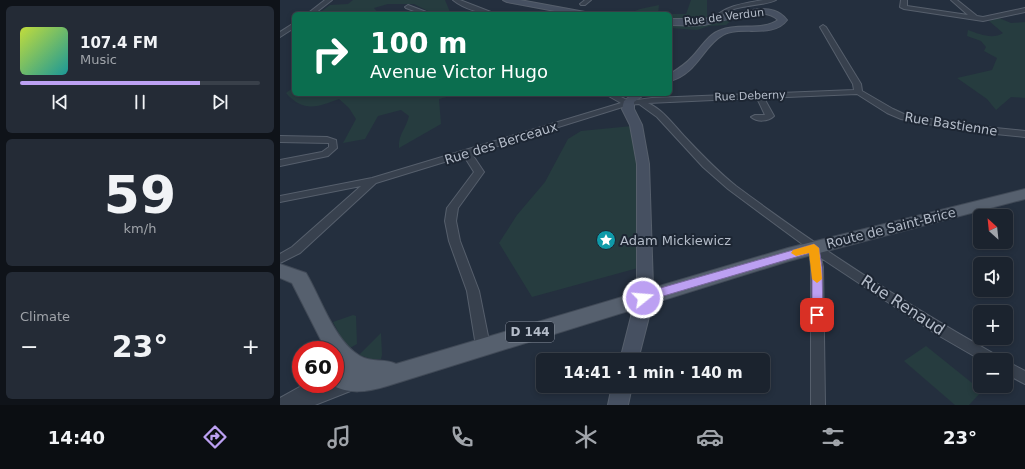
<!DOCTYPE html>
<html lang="en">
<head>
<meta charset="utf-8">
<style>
	:root { --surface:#1b232e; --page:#242b36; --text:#f1f3f6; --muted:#a0a4aa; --line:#39404a; --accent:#bca0f2 }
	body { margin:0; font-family:"DejaVu Sans",sans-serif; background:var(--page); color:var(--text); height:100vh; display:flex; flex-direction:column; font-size:15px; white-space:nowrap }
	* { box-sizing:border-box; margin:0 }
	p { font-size:13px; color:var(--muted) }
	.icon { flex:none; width:22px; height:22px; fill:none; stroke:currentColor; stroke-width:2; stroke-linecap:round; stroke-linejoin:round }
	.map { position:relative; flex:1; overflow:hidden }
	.panel { display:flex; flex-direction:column; gap:6px; padding:6px; background:#0f1319; width:280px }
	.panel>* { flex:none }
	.guide { position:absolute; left:12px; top:12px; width:380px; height:84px; border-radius:6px; box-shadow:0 2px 6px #0003,0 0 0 1px var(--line); background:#0b6e4f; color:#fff; overflow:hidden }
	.needle { width:26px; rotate:333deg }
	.fabs { position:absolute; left:693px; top:209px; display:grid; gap:8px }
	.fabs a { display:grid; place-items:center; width:40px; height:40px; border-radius:6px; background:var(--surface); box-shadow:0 2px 6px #0003,0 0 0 1px var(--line); font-size:20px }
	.speed { position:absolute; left:12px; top:341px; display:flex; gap:8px; font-size:20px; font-weight:700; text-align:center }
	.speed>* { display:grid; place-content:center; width:52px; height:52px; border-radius:50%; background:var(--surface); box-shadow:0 2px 6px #0003,0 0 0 1px var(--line); line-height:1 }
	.speed .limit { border:6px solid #d22; background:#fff; color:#111 }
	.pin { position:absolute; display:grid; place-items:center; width:34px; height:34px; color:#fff; margin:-17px; border-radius:8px; box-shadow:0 2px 6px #0006 }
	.me { position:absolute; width:44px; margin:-22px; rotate:73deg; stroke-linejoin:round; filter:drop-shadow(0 0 3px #0008) }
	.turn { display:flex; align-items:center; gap:14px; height:84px; padding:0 12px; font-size:18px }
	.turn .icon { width:52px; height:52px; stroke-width:2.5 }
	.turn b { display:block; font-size:28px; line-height:34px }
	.big { font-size:30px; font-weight:700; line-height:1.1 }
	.panel .card { flex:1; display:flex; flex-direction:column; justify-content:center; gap:6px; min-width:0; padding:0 14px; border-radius:6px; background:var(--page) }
	.panel .dial { align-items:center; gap:0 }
	.dial b { font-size:52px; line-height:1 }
	.song { display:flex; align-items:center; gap:12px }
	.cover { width:48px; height:48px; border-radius:6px; background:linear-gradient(135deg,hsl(70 70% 55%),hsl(180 70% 35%)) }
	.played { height:4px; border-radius:2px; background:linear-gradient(90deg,var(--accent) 75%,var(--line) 75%) }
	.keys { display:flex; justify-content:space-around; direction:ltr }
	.heat { display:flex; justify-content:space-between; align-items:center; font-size:22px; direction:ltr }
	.trip { position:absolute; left:256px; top:353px; width:234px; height:40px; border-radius:6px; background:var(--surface); box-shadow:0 2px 6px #0003,0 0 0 1px var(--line); font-weight:700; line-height:40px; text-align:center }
	.dock { display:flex; height:64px; justify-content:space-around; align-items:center; background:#0b0e12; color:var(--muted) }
	.dock .icon { width:28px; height:28px }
	.dock .active { color:var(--accent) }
	.dock b { font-size:18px; color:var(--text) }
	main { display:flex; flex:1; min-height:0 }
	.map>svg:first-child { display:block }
	.green { fill:#263c3f }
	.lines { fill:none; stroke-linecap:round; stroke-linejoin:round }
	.street-casing { stroke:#565f6c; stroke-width:2 }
	.secondary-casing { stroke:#565f6c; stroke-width:2 }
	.primary-casing { stroke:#414a57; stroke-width:2 }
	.street { fill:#38414e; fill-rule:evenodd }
	.secondary { fill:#465061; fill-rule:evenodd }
	.primary { fill:#56606e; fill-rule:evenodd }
	.route { fill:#bca0f2; stroke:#7a689d }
	.slow { fill:#f59e0b }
	.labels { text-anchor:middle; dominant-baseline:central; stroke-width:4; stroke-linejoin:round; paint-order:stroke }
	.far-street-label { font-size:11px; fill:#b4bcc9; stroke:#1d2633 }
	.shield { fill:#1d2633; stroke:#878f9c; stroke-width:1 }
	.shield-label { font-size:12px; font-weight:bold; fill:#b4bcc9 }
	.street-label { font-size:13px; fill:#b4bcc9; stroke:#1d2633 }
	.poi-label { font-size:13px; fill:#b4bcc9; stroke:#1d2633; text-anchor:start }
	.near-street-label { font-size:16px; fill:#b4bcc9; stroke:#1d2633 }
</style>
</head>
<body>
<main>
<section class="panel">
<div class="card">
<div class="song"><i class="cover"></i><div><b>107.4 FM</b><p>Music</p></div></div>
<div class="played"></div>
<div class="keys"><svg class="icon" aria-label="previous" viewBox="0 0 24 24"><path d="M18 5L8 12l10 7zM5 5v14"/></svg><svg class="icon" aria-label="pause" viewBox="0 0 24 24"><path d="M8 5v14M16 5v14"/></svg><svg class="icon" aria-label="next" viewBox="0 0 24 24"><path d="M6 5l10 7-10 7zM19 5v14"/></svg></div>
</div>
<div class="card dial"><b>59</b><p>km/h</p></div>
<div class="card"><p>Climate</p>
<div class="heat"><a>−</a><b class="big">23°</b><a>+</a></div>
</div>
</section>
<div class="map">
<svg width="745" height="405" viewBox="0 0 745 405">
	<rect width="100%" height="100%" fill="#242f3e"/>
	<g class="green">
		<polygon points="73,0 165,0 170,12 168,14 154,14 134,4 108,4 94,8 99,14 47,14 42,11 50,5 68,4"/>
		<polygon points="411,0 427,0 427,19 390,19 390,14 406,14"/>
		<polygon points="379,5 378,14 347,14 360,9"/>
		<path d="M719 18 731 23 745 22V98L731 97 716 110 707 99 677 78 712 70 717 58 704 51 706 47 701 41 687 36 688 30C699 34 713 40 723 33L709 21Z"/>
		<polygon points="452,20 446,25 429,26 417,30 390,28 390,24 412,25"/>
		<path d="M14 87V94H178L159 99 161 124 119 148C118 134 126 129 129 116L121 110 98 116 85 139 63 143 76 119 69 108 59 99C37 107 24 113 6 93Z"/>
		<polygon points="352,126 358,163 358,268 252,297 219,243 237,215 265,182 288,139 301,131"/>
		<polygon points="73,315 76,316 77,344 70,348 66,347 53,322"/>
		<polygon points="101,333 102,355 101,359 91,359 79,355"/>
		<polygon points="646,346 702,391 689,405 675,405 624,361"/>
	</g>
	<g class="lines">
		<defs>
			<g id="street">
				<polygon points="45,0 52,0 34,14 27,14"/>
				<path d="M173 0H180L216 14C202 14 184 9 173 0Z"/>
				<polygon points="305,0 311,0 305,5 301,5 300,4"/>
				<path d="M483 0H496C484 7 444 4 440 20H436L434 18C446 5 467 3 483 0Z"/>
				<polygon points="621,0 627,0 627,6 688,15 671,0 677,0 697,16 703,17 745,8 745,12 703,21 624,9 620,7"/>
				<polygon points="128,5 149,13 150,14 142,14 126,8 125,7"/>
				<polygon points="14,23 14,28 0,37 0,32"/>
				<path d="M543 25 546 27 581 84 582 91 613 109 626 115 686 125 745 131V137L686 131 621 119 607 113 577 94 484 98 494 116C488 122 477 122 471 117L475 115H485L477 98 368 103C383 110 393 124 404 136 420 153 437 171 456 186 539 248 627 305 718 356L720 360H701L656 334 541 258 543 267 545 405H531V267L529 249 448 189 423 167 377 117 359 104 349 105 192 154 204 172 178 208 176 221 180 241 199 291 210 346 208 350 203 352 198 350 196 346 187 291 169 241 165 221 167 208 194 172 184 156 96 183 20 253 0 263V254L12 247 81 186 0 202V196L92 178 341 103 325 94H335L349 101 372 98 574 90 573 84 540 27Z"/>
				<polygon points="0,136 47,137 56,140 57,148 48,156 0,166 0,160 42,152 49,147 49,143 0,142"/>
				<polygon points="726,361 745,371 745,384 726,374"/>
				<polygon points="73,377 78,378 80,383 78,388 35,405 0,405 0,398 25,384 45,384 41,390"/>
			</g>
			<g id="secondary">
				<polygon points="223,0 240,0 305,12 309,14 291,14 227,2"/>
				<path d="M478 9C490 9 499 10 507 20 493 39 461 25 443 35 423 46 417 74 390 81V74C398 69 406 64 412 57 421 48 428 34 441 30 458 23 483 31 498 20 482 4 444 22 424 25 413 26 401 25 390 25V19H424Z"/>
				<polygon points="353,94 365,94 354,102 354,109 362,125 369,164 373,287 371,309 358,360 340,360 353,309 357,287 357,164 350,125 342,109 344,101"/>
				<polygon points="332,386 352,386 348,405 328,405"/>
			</g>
			<path id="primary" d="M745 189V199L509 261 107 386C87 392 69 395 50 384H55V365L62 368 55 361V350H46L12 283 0 278V264L26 273C41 298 54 341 80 356 91 363 105 358 116 364L508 248Z"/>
		</defs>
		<use href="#street" class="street-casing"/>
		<use href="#secondary" class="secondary-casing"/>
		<use href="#primary" class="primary-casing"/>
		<use href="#street" class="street"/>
		<use href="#secondary" class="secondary"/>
		<use href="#primary" class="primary"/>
	</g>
	<polygon class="route" points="534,244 539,248 542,267 543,315 541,319 533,319 532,315 532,267 530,253 363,302 359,301 358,298 359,295 363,293"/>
	<polygon class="slow" points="534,244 539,248 542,279 537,283 532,279 529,253 516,256 511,253 513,250"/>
	<defs>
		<symbol id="sight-disc" viewBox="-11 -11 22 22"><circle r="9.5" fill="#0f9aa8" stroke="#1d2633"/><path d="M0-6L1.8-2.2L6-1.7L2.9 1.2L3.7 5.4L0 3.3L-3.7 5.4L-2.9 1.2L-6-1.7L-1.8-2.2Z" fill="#fff"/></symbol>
	</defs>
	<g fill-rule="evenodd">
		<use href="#sight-disc" x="315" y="229" width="22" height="22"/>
	</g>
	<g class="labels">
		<g class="far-street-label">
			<text transform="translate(444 17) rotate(-7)">Rue de Verdun</text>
			<text transform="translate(470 96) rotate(-2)">Rue Deberny</text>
		</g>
		<rect class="shield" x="226" y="322" width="48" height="20" rx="3"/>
		<g class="shield-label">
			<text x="250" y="332">D 144</text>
		</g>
		<g class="street-label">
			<text transform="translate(671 124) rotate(9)">Rue Bastienne</text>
			<text transform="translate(221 143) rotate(-17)">Rue des Berceaux</text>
			<text transform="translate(611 228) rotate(-14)">Route de Saint-Brice</text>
		</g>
		<g class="poi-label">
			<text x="340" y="240">Adam Mickiewicz</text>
		</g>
		<g class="near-street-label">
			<text transform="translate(623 305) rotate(33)">Rue Renaud</text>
		</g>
	</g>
</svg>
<div class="fabs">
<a><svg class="needle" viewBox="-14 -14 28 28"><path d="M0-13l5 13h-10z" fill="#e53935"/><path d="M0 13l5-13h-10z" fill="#a0a4aa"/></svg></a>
<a><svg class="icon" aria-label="sound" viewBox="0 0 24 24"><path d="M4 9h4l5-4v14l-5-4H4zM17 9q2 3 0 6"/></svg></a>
<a>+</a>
<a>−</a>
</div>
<div class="speed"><div class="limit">60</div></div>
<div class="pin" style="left:537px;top:315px;background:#d93025"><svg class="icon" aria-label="arrive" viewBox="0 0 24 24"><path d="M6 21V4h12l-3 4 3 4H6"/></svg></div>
<svg class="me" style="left:363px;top:298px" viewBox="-20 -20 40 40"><circle r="17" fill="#bca0f2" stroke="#fff" stroke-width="3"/><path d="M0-11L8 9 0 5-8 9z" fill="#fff"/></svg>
<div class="trip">14:41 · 1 min · 140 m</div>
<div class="guide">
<div class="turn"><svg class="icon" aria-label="right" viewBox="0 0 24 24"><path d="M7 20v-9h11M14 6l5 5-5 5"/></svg><div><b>100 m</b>Avenue Victor Hugo</div></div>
</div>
</div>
</main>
<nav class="dock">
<b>14:40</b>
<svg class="icon active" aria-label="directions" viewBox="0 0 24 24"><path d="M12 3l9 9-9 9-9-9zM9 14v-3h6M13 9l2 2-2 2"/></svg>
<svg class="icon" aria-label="music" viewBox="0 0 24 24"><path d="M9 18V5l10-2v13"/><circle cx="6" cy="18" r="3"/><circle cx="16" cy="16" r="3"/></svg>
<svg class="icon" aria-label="phone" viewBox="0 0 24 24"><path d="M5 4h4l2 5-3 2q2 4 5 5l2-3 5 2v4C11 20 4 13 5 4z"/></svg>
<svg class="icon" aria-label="climate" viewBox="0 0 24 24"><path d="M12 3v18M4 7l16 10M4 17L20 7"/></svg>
<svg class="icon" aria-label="car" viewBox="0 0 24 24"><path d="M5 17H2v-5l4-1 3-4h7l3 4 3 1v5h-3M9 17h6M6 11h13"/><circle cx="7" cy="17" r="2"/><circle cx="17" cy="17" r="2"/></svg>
<svg class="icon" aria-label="filters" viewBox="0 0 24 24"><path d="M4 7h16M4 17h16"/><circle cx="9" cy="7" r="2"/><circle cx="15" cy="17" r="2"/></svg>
<b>23°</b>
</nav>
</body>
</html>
